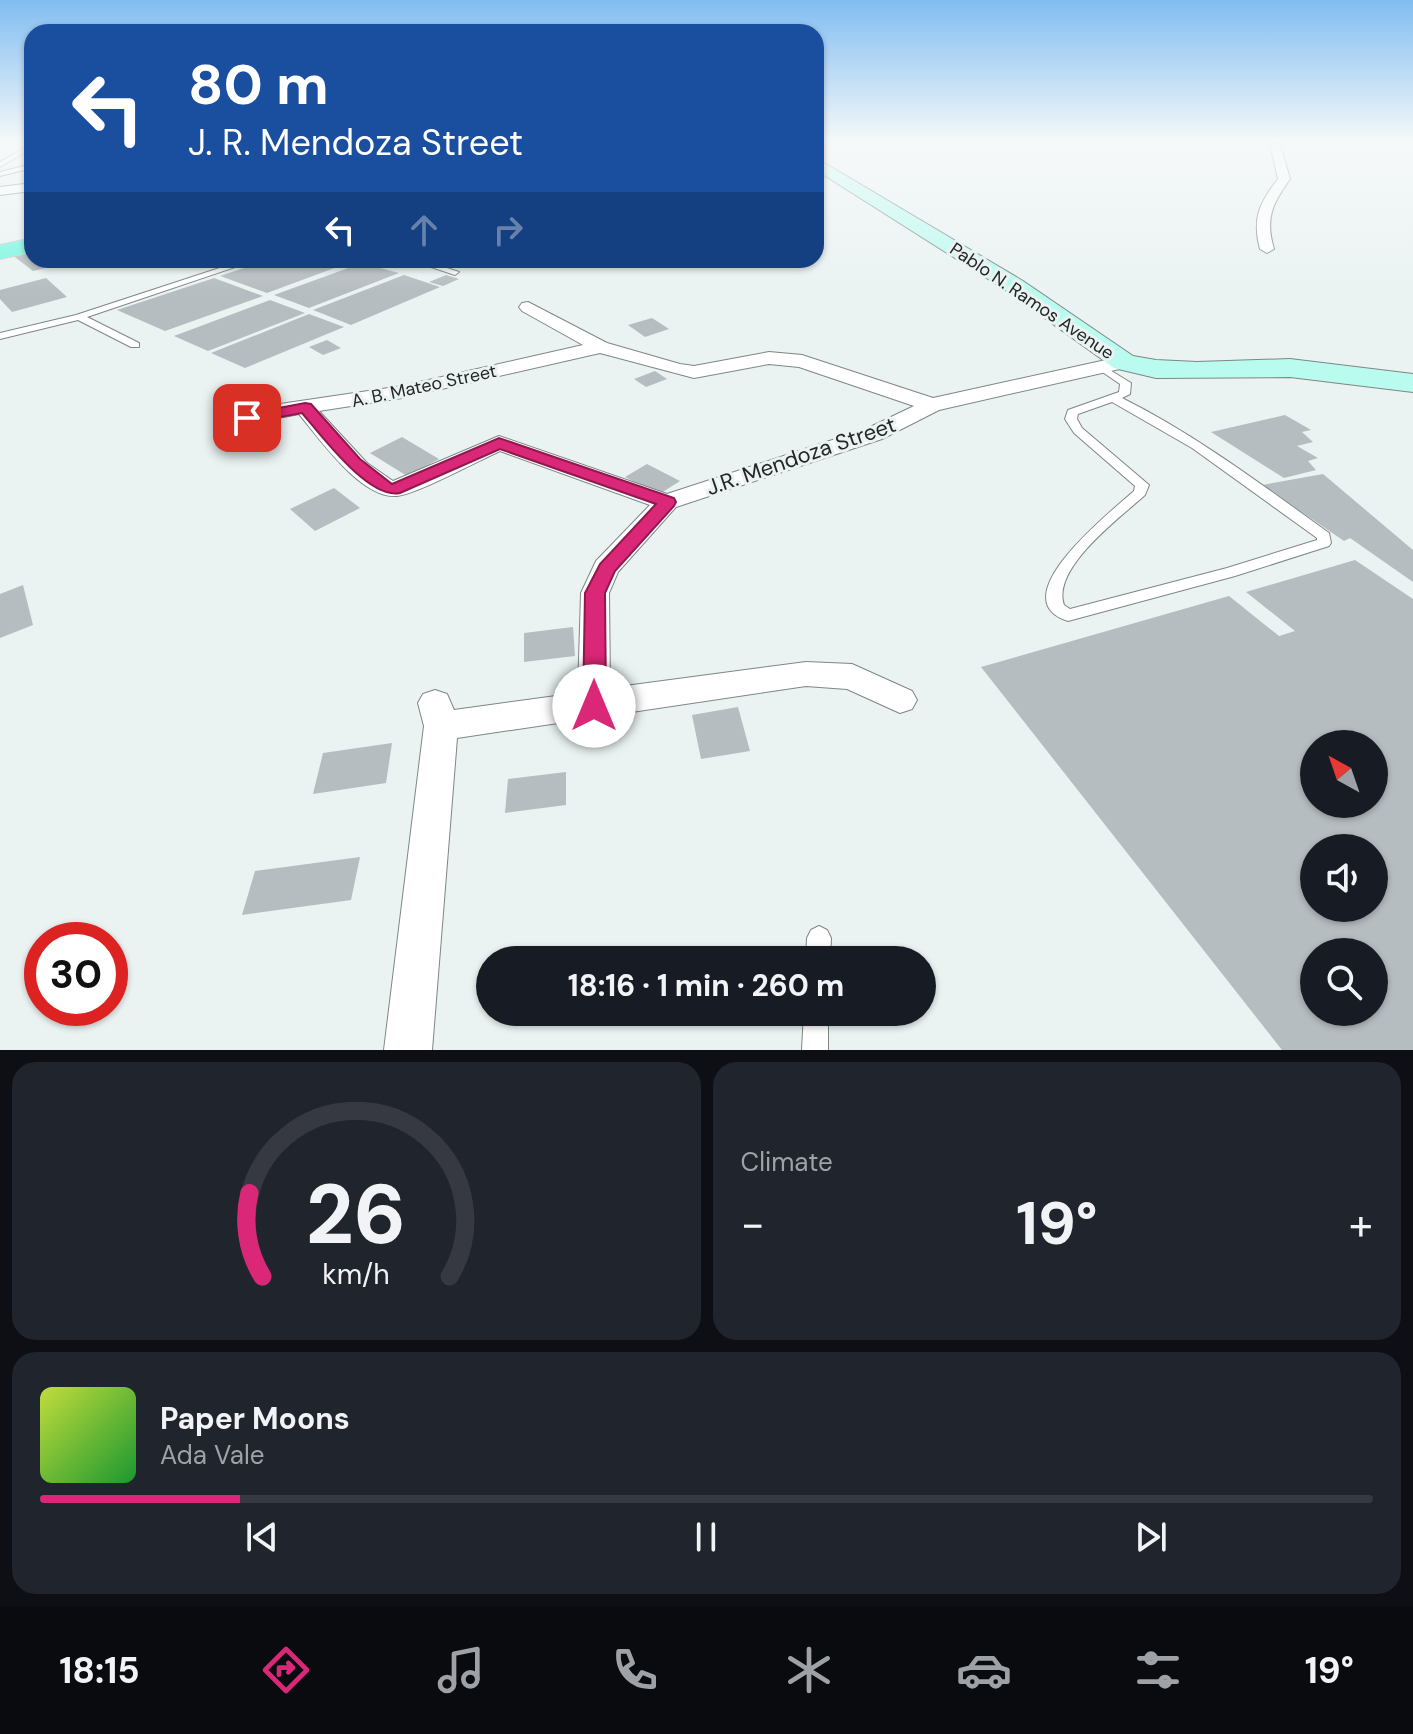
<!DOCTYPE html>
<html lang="en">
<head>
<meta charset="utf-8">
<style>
	:root { --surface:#171b24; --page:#20242c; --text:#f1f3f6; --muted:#9ea1a6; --line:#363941; --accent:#db2777 }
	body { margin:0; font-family:"DM Sans",sans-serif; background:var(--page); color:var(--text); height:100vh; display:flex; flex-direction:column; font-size:30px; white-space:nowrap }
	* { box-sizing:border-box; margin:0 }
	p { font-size:26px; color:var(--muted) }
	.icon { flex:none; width:44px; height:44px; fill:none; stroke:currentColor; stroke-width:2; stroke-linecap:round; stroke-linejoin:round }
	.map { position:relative; height:1050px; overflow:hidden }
	.side { display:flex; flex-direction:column; gap:12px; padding:12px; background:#0d0f14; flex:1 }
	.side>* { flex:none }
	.banner { position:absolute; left:24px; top:24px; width:800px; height:244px; border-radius:24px; box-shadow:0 2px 6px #0004; background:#1a4fa0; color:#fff; overflow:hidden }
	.needle { width:52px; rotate:320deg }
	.controls { position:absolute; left:1300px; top:730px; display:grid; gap:16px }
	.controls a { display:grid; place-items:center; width:88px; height:88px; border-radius:50%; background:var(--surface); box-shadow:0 2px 6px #0004; font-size:40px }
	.speed { position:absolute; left:24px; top:922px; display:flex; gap:16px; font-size:40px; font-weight:700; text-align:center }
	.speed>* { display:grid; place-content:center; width:104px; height:104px; border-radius:50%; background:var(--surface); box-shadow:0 2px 6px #0004; line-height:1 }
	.speed .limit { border:12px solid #d22; background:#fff; color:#111 }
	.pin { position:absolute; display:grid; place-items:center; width:68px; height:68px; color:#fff; margin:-34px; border-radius:16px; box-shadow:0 4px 12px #0006 }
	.me { position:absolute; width:88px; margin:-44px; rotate:0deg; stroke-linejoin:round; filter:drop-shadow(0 0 6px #0008) }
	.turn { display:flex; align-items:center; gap:28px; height:168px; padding:0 32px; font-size:36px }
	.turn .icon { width:104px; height:104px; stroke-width:2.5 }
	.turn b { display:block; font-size:56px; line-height:68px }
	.lanes { display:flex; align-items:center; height:76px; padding:0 32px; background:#0003; justify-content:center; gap:40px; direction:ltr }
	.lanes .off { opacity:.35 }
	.big { font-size:60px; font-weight:700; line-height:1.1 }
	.side .tile { flex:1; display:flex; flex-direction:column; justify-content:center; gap:12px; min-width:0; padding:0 28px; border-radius:24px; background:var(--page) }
	.side .dial { align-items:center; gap:0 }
	.dial svg { height:208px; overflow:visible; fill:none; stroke:var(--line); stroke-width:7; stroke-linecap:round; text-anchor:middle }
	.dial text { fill:var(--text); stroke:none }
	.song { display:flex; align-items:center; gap:24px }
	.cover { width:96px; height:96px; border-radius:12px; background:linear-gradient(135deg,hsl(70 70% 55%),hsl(130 70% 35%)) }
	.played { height:8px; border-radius:4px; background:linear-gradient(90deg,var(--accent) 15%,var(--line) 15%) }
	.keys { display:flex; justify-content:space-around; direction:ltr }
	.heat { display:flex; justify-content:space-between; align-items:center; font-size:44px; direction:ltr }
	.side .tiles { flex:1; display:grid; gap:12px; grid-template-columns:1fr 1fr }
	.tile:last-child { grid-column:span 2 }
	.trip { position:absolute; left:476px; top:946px; width:460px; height:80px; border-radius:40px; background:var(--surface); box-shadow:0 2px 6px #0004; font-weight:700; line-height:80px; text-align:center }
	.menu { display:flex; height:128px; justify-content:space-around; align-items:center; background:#090b0e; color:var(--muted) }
	.menu .icon { width:56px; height:56px }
	.menu .selected { color:var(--accent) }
	.menu b { font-size:36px; color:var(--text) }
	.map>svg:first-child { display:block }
	.building { fill:#b6bdc0; fill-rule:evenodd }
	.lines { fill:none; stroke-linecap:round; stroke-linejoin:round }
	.lane-casing { stroke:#7e8686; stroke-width:2 }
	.street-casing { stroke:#7e8686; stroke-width:2 }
	.secondary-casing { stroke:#7e8686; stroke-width:2 }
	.primary-casing { stroke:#cfcfcf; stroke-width:2 }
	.lane { fill:#fff; fill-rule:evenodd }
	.street { fill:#fff; fill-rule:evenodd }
	.secondary { fill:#bafbf0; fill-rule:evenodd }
	.primary { fill:#74f7e0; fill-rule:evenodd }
	.route { fill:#db2777; stroke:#8e194d; stroke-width:2 }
	.labels { text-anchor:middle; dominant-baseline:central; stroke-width:6; stroke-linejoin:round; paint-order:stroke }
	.far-street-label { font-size:18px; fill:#232626; stroke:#eaf2f2 }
	.street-label { font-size:22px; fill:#232626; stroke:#eaf2f2 }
</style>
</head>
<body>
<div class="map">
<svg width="1413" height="1050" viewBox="0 0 1413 1050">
	<rect width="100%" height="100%" fill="#eaf2f2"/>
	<g class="building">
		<polygon points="32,250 32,260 74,261 33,271 11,254"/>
		<polygon points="268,260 356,260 267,293 220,276"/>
		<polygon points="362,263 399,273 309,308 274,295"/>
		<polygon points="404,275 440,287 351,325 313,310"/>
		<polygon points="446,275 459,279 443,286 429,282"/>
		<polygon points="46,278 67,297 12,312 0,299 0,290"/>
		<polygon points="214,278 263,296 165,331 117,310"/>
		<polygon points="270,300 305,313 208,351 174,336"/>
		<polygon points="309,314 344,327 245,368 211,353"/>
		<polygon points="652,318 669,329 645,337 628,325"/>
		<polygon points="327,340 341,348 323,355 309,347"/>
		<polygon points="655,371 667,379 646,387 634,379"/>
		<polygon points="1285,415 1311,430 1302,432 1313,442 1297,446 1318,458 1308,461 1316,470 1284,478 1211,432"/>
		<polygon points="402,437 439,459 407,476 370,453"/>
		<polygon points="647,464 680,481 658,495 625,477"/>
		<polygon points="1323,474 1413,550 1413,582 1350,538 1344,541 1262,485"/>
		<polygon points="334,488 360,508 315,531 290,509"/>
		<path d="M1355 560 1413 599V1050H1282L981 667 1229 596 1279 636 1295 631 1246 592ZM1314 744H1374V804H1314ZM1314 848H1374V908H1314ZM1314 952H1374V1012H1314Z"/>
		<polygon points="23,585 33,625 0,638 0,594"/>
		<polygon points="573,627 575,656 524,662 524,633"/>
		<polygon points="738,707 750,751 701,759 692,715"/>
		<polygon points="392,743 386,783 313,794 323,753"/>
		<polygon points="566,772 566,805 505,813 508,779"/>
		<polygon points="360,857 351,900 242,915 255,871"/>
	</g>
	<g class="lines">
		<defs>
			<g id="lane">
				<polygon points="32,144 32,148 0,167 0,162"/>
				<polygon points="824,144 830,144 816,157 816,152"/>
				<polygon points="32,164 32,168 0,176 0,172"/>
				<polygon points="244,260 256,260 87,317 139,343 139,347 131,347 78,320 0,339 0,333 76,315"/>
				<polygon points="410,260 423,260 459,272 455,275"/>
				<path d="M1100 364 1131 383 1130 394 1122 398C1196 435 1262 485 1329 533L1331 543 1329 546 1235 576 1068 621C999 599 1113 510 1134 491L1135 486 1074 433 1065 419 1068 410 1119 392 1120 384 1095 367ZM1112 402 1192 448 1317 538V540L1227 568 1070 609 1064 605C1051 568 1121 517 1145 495L1149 485 1082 428 1077 419 1078 414Z"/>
				<polygon points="819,926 827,930 831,938 830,960 806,960 807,938 811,930"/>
				<polygon points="804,1012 828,1012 828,1050 802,1050"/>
			</g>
			<g id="street">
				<path d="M1270 144H1280L1290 179C1272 204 1265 219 1274 249L1267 253 1260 249C1252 219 1259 203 1278 179Z"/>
				<polygon points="32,183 32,191 0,195 0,187"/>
				<path d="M528 302 607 343 680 364 694 366 769 352 802 355 933 398 1124 356 1134 362 1124 368 939 410 882 439 676 507 618 572 609 593 610 688 806 662 852 664 912 691 917 700 912 709 900 713 847 689 806 686 457 738 432 1050H384L424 726 418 703 423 694 435 690 447 694 454 710 578 693 581 593 596 561 650 505 500 451C478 461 417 494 397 496 361 499 319 438 299 414L247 424 236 418 239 413 280 404 402 386 583 345 522 311 519 307 522 303ZM600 353 694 378 769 364 799 367 914 406 866 429 667 494 499 436 393 481 367 463 319 411 402 398Z"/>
			</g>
			<polygon id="secondary" points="816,158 1023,281 1133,356 1156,360 1197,362 1290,359 1413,374 1413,392 1290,377 1156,378 1114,368 1007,291 816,170"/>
			<polygon id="primary" points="32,238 32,252 0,259 0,245"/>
		</defs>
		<use href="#lane" class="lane-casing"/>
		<use href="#street" class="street-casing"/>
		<use href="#secondary" class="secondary-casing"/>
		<use href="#primary" class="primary-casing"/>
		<use href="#lane" class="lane"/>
		<use href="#street" class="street"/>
		<use href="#secondary" class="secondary"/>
		<use href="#primary" class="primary"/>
	</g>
	<linearGradient id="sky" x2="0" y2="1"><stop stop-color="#81bdf1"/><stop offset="0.49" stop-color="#f6f9f9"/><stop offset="1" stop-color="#f6f9f9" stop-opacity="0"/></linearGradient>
	<rect width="1413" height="291" fill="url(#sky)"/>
	<path class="route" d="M305 403 311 404 360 459 392 484 499 438 674 498 676 502 674 506 615 571 605 593 606 706 603 713 594 716 586 713 583 706 585 593 600 564 656 504 500 449 400 493C369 500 321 435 302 413L247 423 240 418 247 414Z"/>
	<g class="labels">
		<g class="far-street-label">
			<text transform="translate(1032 301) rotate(34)">Pablo N. Ramos Avenue</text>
			<text transform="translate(424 386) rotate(-12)">A. B. Mateo Street</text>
		</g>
		<g class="street-label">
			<text transform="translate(801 456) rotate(-19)">J.R. Mendoza Street</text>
		</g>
	</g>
</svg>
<div class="controls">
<a><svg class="needle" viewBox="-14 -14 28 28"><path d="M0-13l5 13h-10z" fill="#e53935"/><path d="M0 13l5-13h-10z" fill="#9ea1a6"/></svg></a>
<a><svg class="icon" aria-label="sound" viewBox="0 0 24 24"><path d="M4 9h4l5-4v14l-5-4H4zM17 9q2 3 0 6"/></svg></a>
<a><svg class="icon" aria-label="search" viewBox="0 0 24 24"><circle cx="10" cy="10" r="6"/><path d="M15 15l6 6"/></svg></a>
</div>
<div class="speed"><div class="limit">30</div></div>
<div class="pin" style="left:247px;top:418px;background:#d93025"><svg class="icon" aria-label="arrive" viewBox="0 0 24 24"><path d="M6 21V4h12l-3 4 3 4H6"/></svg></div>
<svg class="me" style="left:594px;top:706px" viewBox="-20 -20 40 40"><circle r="19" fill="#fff"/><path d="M0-13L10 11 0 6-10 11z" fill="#db2777"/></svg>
<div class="trip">18:16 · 1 min · 260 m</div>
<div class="banner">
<div class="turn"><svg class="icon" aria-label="left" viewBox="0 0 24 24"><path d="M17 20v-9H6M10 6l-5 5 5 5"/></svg><div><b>80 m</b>J. R. Mendoza Street</div></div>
<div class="lanes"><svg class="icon" aria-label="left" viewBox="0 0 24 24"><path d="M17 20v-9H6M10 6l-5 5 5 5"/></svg><svg class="icon off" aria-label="ahead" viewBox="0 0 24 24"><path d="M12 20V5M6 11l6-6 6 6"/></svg><svg class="icon off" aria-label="right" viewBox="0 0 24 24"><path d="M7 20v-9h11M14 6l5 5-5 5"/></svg></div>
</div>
</div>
<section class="side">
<div class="tiles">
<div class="tile dial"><svg viewBox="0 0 100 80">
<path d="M14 69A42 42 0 1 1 86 69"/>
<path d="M14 69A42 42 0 0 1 9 37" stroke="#db2777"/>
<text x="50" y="56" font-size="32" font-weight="700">26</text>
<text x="50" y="72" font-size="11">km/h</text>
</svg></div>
<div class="tile"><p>Climate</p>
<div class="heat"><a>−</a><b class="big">19°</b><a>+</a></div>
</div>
<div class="tile">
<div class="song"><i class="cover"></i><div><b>Paper Moons</b><p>Ada Vale</p></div></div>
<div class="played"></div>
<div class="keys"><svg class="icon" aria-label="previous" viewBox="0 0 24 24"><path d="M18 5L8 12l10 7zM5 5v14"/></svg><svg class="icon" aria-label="pause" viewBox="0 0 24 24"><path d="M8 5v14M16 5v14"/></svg><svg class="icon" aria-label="next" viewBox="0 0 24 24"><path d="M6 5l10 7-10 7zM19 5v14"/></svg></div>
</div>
</div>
</section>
<nav class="menu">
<b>18:15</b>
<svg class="icon selected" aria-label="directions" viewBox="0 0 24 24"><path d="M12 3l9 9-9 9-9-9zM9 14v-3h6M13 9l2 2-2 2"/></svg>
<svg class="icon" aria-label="music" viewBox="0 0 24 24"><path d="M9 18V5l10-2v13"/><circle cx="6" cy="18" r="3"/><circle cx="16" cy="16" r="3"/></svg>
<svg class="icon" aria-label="phone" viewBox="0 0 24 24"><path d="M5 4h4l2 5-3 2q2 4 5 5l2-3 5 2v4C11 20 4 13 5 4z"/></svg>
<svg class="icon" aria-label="climate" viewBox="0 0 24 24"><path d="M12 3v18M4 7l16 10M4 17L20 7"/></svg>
<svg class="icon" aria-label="car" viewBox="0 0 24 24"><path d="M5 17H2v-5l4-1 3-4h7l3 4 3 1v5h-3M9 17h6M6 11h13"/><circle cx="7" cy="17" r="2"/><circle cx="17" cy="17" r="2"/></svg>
<svg class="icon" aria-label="filters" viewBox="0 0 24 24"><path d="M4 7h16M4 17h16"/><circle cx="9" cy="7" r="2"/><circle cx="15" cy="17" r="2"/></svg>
<b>19°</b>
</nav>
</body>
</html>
